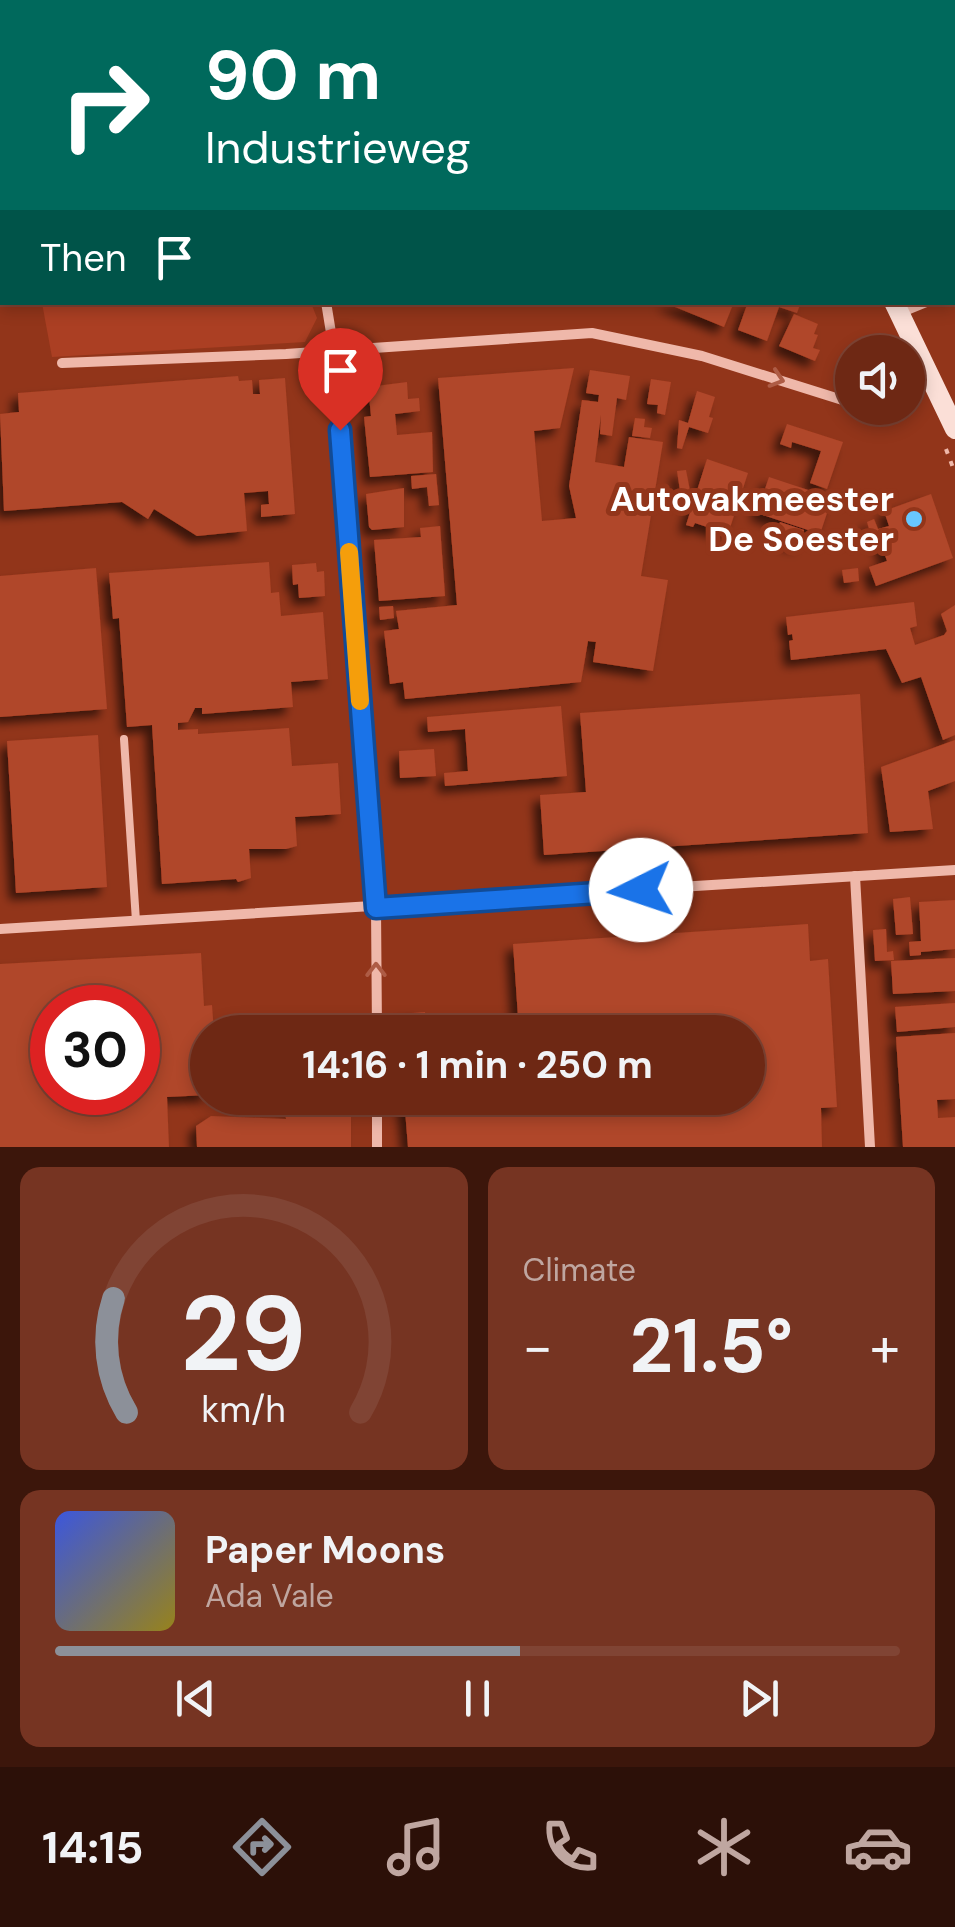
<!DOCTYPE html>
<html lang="en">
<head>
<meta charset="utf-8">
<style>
	:root { --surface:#6e2814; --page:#763422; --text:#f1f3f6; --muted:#bfa6a0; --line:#804434; --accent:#8c9099 }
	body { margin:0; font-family:"DM Sans",sans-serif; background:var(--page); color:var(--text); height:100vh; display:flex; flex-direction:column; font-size:38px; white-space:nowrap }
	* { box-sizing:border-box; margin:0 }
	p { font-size:32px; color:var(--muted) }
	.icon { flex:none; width:55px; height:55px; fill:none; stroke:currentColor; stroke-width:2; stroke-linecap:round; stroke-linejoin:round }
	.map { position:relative; height:1147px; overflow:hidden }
	.sheet { display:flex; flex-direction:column; gap:20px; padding:20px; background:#3c160b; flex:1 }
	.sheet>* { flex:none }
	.top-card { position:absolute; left:0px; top:0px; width:955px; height:305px; box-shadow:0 5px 15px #0003,0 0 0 2px var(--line); background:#00695c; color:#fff; overflow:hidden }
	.buttons { position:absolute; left:835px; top:335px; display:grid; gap:20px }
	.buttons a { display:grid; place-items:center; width:90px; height:90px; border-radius:50%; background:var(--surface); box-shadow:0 5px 15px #0003,0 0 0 2px var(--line); font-size:50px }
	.speed { position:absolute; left:30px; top:985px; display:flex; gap:20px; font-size:50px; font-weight:700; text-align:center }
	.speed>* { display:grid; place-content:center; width:130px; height:130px; border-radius:50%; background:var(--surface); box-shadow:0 5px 15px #0003,0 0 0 2px var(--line); line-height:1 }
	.speed .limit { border:15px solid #d22; background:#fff; color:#111 }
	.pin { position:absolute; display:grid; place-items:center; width:85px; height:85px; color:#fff; margin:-102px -42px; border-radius:50% 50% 50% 0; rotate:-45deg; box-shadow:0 0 10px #0007 }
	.pin .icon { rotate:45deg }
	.me { position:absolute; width:110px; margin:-55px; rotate:266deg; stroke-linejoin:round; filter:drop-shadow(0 0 8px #0008) }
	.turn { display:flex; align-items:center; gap:35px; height:210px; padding:0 40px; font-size:45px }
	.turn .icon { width:130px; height:130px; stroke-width:2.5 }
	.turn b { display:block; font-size:70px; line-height:85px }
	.then { display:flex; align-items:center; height:95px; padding:0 40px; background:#0003; gap:20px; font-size:38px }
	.big { font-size:75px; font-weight:700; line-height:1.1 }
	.sheet .tile { flex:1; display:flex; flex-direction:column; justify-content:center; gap:15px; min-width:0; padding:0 35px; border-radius:20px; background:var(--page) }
	.sheet .dial { align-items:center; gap:0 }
	.dial svg { height:260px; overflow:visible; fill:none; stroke:var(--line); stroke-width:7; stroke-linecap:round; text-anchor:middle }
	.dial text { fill:var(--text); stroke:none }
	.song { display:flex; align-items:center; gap:30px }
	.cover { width:120px; height:120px; border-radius:15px; background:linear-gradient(135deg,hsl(230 70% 55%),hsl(50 70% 35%)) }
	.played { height:10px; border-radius:5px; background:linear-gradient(90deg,var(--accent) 55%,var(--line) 55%) }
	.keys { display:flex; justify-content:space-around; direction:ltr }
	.heat { display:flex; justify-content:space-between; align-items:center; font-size:55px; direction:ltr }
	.sheet .tiles { flex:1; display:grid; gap:20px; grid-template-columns:1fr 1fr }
	.tile:last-child { grid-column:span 2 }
	.trip { position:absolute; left:190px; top:1015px; width:575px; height:100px; border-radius:50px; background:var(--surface); box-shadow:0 5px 15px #0003,0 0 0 2px var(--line); font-weight:700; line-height:100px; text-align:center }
	.tab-bar { display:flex; height:160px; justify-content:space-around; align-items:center; background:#2c1008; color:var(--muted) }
	.tab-bar .icon { width:70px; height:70px }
	.tab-bar .current { color:var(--accent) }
	.tab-bar b { font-size:45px; color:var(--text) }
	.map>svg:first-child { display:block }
	.green { fill:#ab3f23 }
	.building { fill:#b04629; fill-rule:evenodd; filter:url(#shadow) }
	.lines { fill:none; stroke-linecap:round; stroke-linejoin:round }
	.path { stroke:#efb8aa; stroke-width:4; stroke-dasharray:5 8; stroke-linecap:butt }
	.lane { stroke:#efb8aa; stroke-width:8 }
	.street { stroke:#efb8aa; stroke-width:10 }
	.secondary { stroke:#fbdfd7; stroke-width:20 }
	.oneway { stroke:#ae5c45 }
	.route-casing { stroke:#114b97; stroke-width:25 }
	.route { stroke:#1a73e8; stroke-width:18 }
	.slow { stroke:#f59e0b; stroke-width:18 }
	.poi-dot { fill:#68c7ff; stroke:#92351a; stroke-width:4 }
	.labels { text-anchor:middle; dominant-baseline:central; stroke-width:10; stroke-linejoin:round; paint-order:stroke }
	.poi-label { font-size:35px; font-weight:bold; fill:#fff; stroke:#92351a; text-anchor:end }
</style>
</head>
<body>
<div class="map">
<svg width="955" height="1147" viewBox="0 0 955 1147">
	<defs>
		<filter id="shadow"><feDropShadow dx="-7" dy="7" stdDeviation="5" flood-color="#0009"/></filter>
	</defs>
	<rect width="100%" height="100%" fill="#92351a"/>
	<polygon class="green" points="42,303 311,303 317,318 305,342 52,357"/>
	<g class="building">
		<polygon points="663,302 734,302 724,327"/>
		<polygon points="748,302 765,302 779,307 767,341 738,330"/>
		<polygon points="777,302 801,302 797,313 776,306"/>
		<polygon points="794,314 818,324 814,334 818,335 813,348 820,350 815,361 779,346"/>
		<polygon points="574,368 560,428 534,431 542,521 576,518 569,486 582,400 598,402 599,395 586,393 590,370 630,376 626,400 617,398 612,436 600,434 601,415 595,462 624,467 629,437 663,442 641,576 668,580 653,671 593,662 596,642 588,641 581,682 405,699 403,682 390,684 384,631 399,629 396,611 457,605 438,378"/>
		<polygon points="238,376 239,381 252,380 253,394 260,394 259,380 285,378 295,514 261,517 261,505 269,504 268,491 244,493 247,531 197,536 154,509 148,519 122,502 4,511 0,414 19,412 18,393"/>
		<polygon points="651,379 671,382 665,415 657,413 658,405 647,404"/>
		<polygon points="407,382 408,399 419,398 420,411 395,414 397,435 432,432 433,472 370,477 364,417 371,416 368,387"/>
		<polygon points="697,391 715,397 709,417 713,418 708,433 689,427 682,449 677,448 679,420 688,423"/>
		<polygon points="635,418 645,419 644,427 652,428 650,438 632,436"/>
		<polygon points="787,424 843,442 827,489 810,483 821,451 792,442 791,448 780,444"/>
		<polygon points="707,459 748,473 728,534 695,523 693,527 686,525"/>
		<polygon points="686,470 691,496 681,497 677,471"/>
		<polygon points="436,474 439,505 429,506 427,487 412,489 411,476"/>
		<polygon points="769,477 832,498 820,534 757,513"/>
		<polygon points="404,488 404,527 372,530 369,527 366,494"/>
		<polygon points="931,494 953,558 876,586 869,567 887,561 876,530 870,532 867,522 874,519 878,529 889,526 884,511"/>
		<polygon points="780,522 804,530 799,545 775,537"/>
		<polygon points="440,526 445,596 379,601 374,540 421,537 420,528"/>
		<polygon points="269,562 271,593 279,592 281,616 323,612 328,679 291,682 293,707 202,714 202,708 195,708 188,722 178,723 178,730 198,729 198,734 289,728 292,766 338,763 341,814 295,817 297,846 286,849 249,849 251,878 238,882 236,879 162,884 152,725 127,727 119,618 113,619 109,573"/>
		<polygon points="316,563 317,572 324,571 325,596 299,598 298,584 293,585 292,565"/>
		<polygon points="96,568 107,709 0,717 0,576"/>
		<polygon points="858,568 859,581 844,583 842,570"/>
		<polygon points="914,602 917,626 910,628 915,645 944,635 947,631 941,614 955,605 955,735 943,740 921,677 902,683 886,649 791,660 789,641 793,640 792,634 788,635 786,617"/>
		<polygon points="393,606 394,618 380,620 379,607"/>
		<polygon points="860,694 868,833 544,855 540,795 586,792 580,713"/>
		<polygon points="561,706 567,776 445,786 444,773 468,771 465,729 428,732 427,717"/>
		<polygon points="98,735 107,887 16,893 7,741"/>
		<polygon points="955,740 955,781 928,791 933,829 890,832 881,767"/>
		<polygon points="434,749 436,776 400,778 399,751"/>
		<polygon points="910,897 913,934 896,935 893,899"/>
		<polygon points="955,900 955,949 921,952 921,955 910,956 909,942 921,941 919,902"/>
		<polygon points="808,924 810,961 828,959 837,1107 821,1108 822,1147 408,1147 404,1098 748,1098 748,1032 400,1032 400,1014 425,1012 426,1023 518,1017 513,944"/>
		<polygon points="886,929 887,952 893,951 894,960 875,961 873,930"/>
		<path d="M201 953 204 1006 212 1005 214 1032H208L206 1042 208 1095 167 1097 169 1147H0V964ZM52 1008H138V1092H52Z"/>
		<polygon points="955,958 955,991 893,994 891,961"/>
		<polygon points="955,1003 955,1027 897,1032 895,1007"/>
		<polygon points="955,1033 955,1099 937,1100 938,1118 955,1117 955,1147 903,1147 896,1037"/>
		<polygon points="351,1112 351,1147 197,1147 196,1126 211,1116 286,1119 285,1113"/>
	</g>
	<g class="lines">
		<g class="path">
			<polyline points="755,0 757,2"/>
			<polyline points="946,449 955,473"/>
		</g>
		<g class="lane">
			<polyline points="76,2 76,0"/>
			<polyline points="613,2 613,1"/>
			<polyline points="124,739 136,921"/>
		</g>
		<g class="street">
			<polyline points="199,0 201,2"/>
			<polyline points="896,0 900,2"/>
			<polyline points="952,14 955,12"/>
			<polyline points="952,39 955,40"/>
			<polyline points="952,290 955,289"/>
			<polyline points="326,302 334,351 376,908 377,1032"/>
			<polyline points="899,313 926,302"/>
			<polyline points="62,363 286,354 592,333 702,356 852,403"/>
			<polyline points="908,385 928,373"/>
			<polyline points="855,876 870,1147"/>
			<polyline points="0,929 955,870"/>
			<polyline points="377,1098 377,1147"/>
		</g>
		<g class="secondary">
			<polyline points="730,0 732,2"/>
			<polyline points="894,302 955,429"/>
		</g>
	</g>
	<defs><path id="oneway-chevron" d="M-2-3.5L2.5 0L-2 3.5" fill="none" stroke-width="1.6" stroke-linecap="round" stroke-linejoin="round" transform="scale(2.5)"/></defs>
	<g class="oneway">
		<use href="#oneway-chevron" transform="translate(777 379) rotate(18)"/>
		<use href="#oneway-chevron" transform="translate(376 970) rotate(-90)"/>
	</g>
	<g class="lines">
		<defs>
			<polyline id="route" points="340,430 376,908 641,890"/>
		</defs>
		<use href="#route" class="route-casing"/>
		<use href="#route" class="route"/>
		<polyline class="slow" points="349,552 360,701"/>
	</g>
	<circle class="poi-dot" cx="914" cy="519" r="10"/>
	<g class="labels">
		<g class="poi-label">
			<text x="894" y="499">Autovakmeester<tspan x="894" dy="40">De Soester</tspan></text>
		</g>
	</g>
</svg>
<div class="buttons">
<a><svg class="icon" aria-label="sound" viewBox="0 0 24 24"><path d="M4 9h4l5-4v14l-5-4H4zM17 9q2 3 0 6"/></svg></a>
</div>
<div class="speed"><div class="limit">30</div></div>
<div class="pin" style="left:340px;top:430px;background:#d93025"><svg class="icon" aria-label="arrive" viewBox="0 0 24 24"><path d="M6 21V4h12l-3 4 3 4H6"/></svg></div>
<svg class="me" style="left:641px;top:890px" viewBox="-20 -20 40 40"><circle r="19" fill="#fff"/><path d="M0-13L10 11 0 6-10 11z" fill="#1a73e8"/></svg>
<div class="trip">14:16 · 1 min · 250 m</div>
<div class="top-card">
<div class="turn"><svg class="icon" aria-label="right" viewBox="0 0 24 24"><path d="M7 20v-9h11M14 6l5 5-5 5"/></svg><div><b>90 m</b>Industrieweg</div></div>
<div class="then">Then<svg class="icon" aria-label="arrive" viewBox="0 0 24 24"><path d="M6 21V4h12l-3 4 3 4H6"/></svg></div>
</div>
</div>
<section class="sheet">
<div class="tiles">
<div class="tile dial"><svg viewBox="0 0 100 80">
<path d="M14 69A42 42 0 1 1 86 69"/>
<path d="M14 69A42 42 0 0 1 10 34" stroke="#8c9099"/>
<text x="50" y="56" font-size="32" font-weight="700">29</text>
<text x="50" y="72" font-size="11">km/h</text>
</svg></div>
<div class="tile"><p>Climate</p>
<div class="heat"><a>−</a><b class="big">21.5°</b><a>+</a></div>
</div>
<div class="tile">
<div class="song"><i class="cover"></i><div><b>Paper Moons</b><p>Ada Vale</p></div></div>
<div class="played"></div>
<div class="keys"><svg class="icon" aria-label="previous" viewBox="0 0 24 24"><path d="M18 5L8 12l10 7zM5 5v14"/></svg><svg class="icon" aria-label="pause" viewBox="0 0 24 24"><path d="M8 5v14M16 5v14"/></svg><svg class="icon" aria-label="next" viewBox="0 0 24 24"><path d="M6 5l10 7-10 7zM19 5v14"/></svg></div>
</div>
</div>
</section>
<nav class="tab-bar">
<b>14:15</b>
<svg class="icon current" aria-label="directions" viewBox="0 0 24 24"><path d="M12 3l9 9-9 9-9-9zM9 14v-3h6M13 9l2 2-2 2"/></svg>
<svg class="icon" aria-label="music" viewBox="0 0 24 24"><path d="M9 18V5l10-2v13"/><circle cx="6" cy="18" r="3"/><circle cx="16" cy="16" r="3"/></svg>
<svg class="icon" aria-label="phone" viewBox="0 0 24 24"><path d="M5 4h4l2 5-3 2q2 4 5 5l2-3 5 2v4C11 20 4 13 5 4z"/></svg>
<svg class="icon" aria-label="climate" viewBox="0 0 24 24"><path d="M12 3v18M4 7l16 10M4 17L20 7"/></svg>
<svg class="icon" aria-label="car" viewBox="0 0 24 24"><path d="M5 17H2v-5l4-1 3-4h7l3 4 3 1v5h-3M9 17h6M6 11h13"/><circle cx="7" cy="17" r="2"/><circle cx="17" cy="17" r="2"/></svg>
</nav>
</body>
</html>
